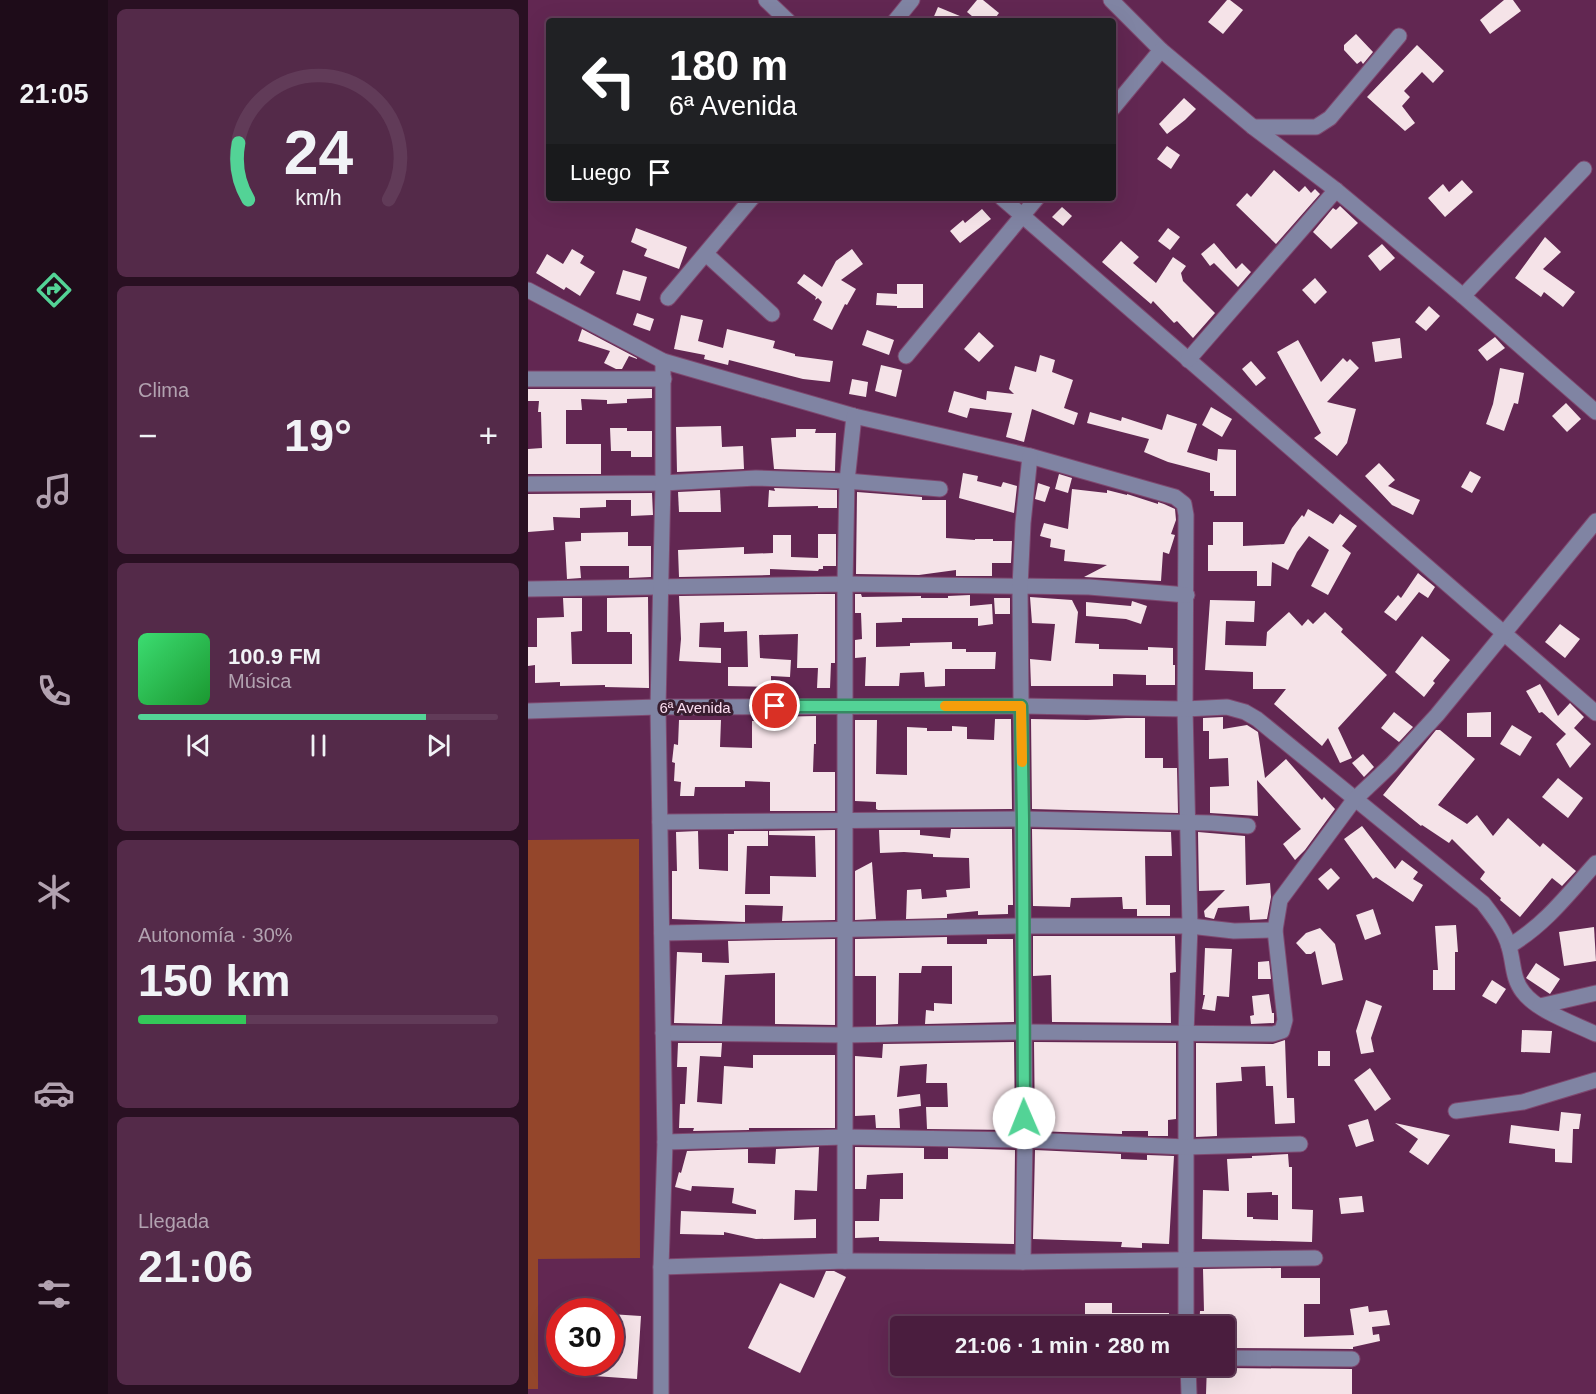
<!DOCTYPE html>
<html lang="es">
<head>
<meta charset="utf-8">
<style>
	:root { --surface:#4a1d3e; --page:#542a49; --text:#f1f3f6; --muted:#b2a2b0; --line:#613b58; --accent:#53d396 }
	body { margin:0; font-family:Arial,sans-serif; background:var(--page); color:var(--text); height:100vh; display:flex; flex-direction:column; font-size:22px; white-space:nowrap }
	* { box-sizing:border-box; margin:0 }
	p { font-size:20px; color:var(--muted) }
	.icon { flex:none; width:33px; height:33px; fill:none; stroke:currentColor; stroke-width:2; stroke-linecap:round; stroke-linejoin:round }
	.map { position:relative; flex:1; overflow:hidden }
	.panel { display:flex; flex-direction:column; gap:9px; padding:9px; background:#291022; width:420px }
	.panel>* { flex:none }
	.banner { position:absolute; left:18px; top:18px; width:570px; height:183px; border-radius:6px; box-shadow:0 6px 24px #0002,0 0 0 2px var(--line); background:#202124; color:#fff; overflow:hidden }
	.speed { position:absolute; left:18px; top:1298px; display:flex; gap:12px; font-size:30px; font-weight:700; text-align:center }
	.speed>* { display:grid; place-content:center; width:78px; height:78px; border-radius:50%; background:var(--surface); box-shadow:0 6px 24px #0002,0 0 0 2px var(--line); line-height:1 }
	.speed .limit { border:9px solid #d22; background:#fff; color:#111 }
	.pin { position:absolute; display:grid; place-items:center; width:51px; height:51px; color:#fff; margin:-26px; border:3px solid #fff; border-radius:50%; box-shadow:0 2px 6px #0007 }
	.me { position:absolute; width:66px; margin:-33px; rotate:359deg; stroke-linejoin:round; filter:drop-shadow(0 0 4px #0008) }
	.turn { display:flex; align-items:center; gap:21px; height:126px; padding:0 24px; font-size:27px }
	.turn .icon { width:78px; height:78px; stroke-width:2.5 }
	.turn b { display:block; font-size:42px; line-height:51px }
	.then { display:flex; align-items:center; height:57px; padding:0 24px; background:#0003; gap:12px; font-size:22px }
	.big { font-size:45px; font-weight:700; line-height:1.1 }
	.panel .card { flex:1; display:flex; flex-direction:column; justify-content:center; gap:9px; min-width:0; padding:0 21px; border-radius:9px; background:var(--page) }
	.panel .dial { align-items:center; gap:0 }
	.dial svg { height:156px; overflow:visible; fill:none; stroke:var(--line); stroke-width:7; stroke-linecap:round; text-anchor:middle }
	.dial text { fill:var(--text); stroke:none }
	.song { display:flex; align-items:center; gap:18px }
	.cover { width:72px; height:72px; border-radius:9px; background:linear-gradient(135deg,hsl(140 70% 55%),hsl(130 70% 35%)) }
	.played { height:6px; border-radius:3px; background:linear-gradient(90deg,var(--accent) 80%,var(--line) 80%) }
	.keys { display:flex; justify-content:space-around; direction:ltr }
	.heat { display:flex; justify-content:space-between; align-items:center; font-size:33px; direction:ltr }
	.charge { height:9px; border-radius:4px; background:linear-gradient(90deg,#34c759 30%,var(--line) 0) }
	.trip { position:absolute; left:362px; top:1316px; width:345px; height:60px; border-radius:6px; background:var(--surface); box-shadow:0 6px 24px #0002,0 0 0 2px var(--line); font-weight:700; line-height:60px; text-align:center }
	main { display:flex; flex:1; min-height:0 }
	.dock { display:flex; flex-direction:column; width:108px; justify-content:space-around; align-items:center; background:#1e0c19; color:var(--muted) }
	.dock .icon { width:42px; height:42px }
	.dock .active { color:var(--accent) }
	.dock b { font-size:27px; color:var(--text) }
	.map>svg:first-child { display:block }
	.green { fill:#94462b }
	.building { fill:#f5e3e8; fill-rule:evenodd }
	.lines { fill:none; stroke-linecap:round; stroke-linejoin:round }
	.minor-casing { stroke:#7e486f; stroke-width:17 }
	.minor { stroke:#8084a3; stroke-width:15 }
	.route-casing { stroke:#368962; stroke-width:15 }
	.route { stroke:#53d396; stroke-width:10 }
	.slow { stroke:#f59e0b; stroke-width:10 }
	.labels { text-anchor:middle; dominant-baseline:central; stroke-width:6; stroke-linejoin:round; paint-order:stroke }
	.street-label { font-size:15px; fill:#fcdef1; stroke:#381d2f }
</style>
</head>
<body>
<main>
<nav class="dock">
<b>21:05</b>
<svg class="icon active" aria-label="directions" viewBox="0 0 24 24"><path d="M12 3l9 9-9 9-9-9zM9 14v-3h6M13 9l2 2-2 2"/></svg>
<svg class="icon" aria-label="music" viewBox="0 0 24 24"><path d="M9 18V5l10-2v13"/><circle cx="6" cy="18" r="3"/><circle cx="16" cy="16" r="3"/></svg>
<svg class="icon" aria-label="phone" viewBox="0 0 24 24"><path d="M5 4h4l2 5-3 2q2 4 5 5l2-3 5 2v4C11 20 4 13 5 4z"/></svg>
<svg class="icon" aria-label="climate" viewBox="0 0 24 24"><path d="M12 3v18M4 7l16 10M4 17L20 7"/></svg>
<svg class="icon" aria-label="car" viewBox="0 0 24 24"><path d="M5 17H2v-5l4-1 3-4h7l3 4 3 1v5h-3M9 17h6M6 11h13"/><circle cx="7" cy="17" r="2"/><circle cx="17" cy="17" r="2"/></svg>
<svg class="icon" aria-label="filters" viewBox="0 0 24 24"><path d="M4 7h16M4 17h16"/><circle cx="9" cy="7" r="2"/><circle cx="15" cy="17" r="2"/></svg>
</nav>
<section class="panel">
<div class="card dial"><svg viewBox="0 0 100 80">
<path d="M14 69A42 42 0 1 1 86 69"/>
<path d="M14 69A42 42 0 0 1 9 40" stroke="#53d396"/>
<text x="50" y="56" font-size="32" font-weight="700">24</text>
<text x="50" y="72" font-size="11">km/h</text>
</svg></div>
<div class="card"><p>Clima</p>
<div class="heat"><a>−</a><b class="big">19°</b><a>+</a></div>
</div>
<div class="card">
<div class="song"><i class="cover"></i><div><b>100.9 FM</b><p>Música</p></div></div>
<div class="played"></div>
<div class="keys"><svg class="icon" aria-label="previous" viewBox="0 0 24 24"><path d="M18 5L8 12l10 7zM5 5v14"/></svg><svg class="icon" aria-label="pause" viewBox="0 0 24 24"><path d="M8 5v14M16 5v14"/></svg><svg class="icon" aria-label="next" viewBox="0 0 24 24"><path d="M6 5l10 7-10 7zM19 5v14"/></svg></div>
</div>
<div class="card"><p>Autonomía · 30%</p><b class="big">150 km</b><div class="charge"></div></div>
<div class="card"><p>Llegada</p><b class="big">21:06</b></div>
</section>
<div class="map">
<svg width="1068" height="1394" viewBox="0 0 1068 1394">
	<rect width="100%" height="100%" fill="#622752"/>
	<polygon class="green" points="111,839 112,1258 10,1259 10,1389 0,1389 0,840"/>
	<g class="building">
		<polygon points="449,0 455,0 471,13 465,21 450,21 439,12"/>
		<polygon points="699,0 702,0 715,10 695,34 680,22"/>
		<polygon points="976,0 985,0 993,11 962,34 952,20"/>
		<polygon points="410,7 444,21 404,21"/>
		<polygon points="828,34 845,52 835,64 833,61 829,64 816,50 816,45"/>
		<polygon points="889,45 916,71 905,83 894,72 876,91 882,97 874,106 887,123 877,131 839,97"/>
		<polygon points="656,98 668,109 657,120 639,134 631,124"/>
		<polygon points="639,146 652,155 643,169 629,159"/>
		<polygon points="746,170 771,192 777,186 783,193 787,189 792,194 748,244 708,205 719,193 723,197"/>
		<polygon points="934,180 945,192 917,217 900,198 915,184 921,192"/>
		<polygon points="812,206 830,223 803,249 785,232 805,208 808,210"/>
		<polygon points="534,207 544,216 535,226 524,217"/>
		<polygon points="454,209 463,219 432,243 422,231 435,220 437,223"/>
		<polygon points="108,228 159,247 151,269 116,256 119,249 103,242"/>
		<polygon points="640,228 652,237 642,250 630,241"/>
		<polygon points="1017,237 1033,252 1015,269 1047,292 1035,307 1016,292 1013,297 987,278"/>
		<polygon points="593,241 611,257 605,263 628,283 645,257 658,266 653,273 655,281 687,313 665,338 649,321 646,323 625,301 623,304 574,262"/>
		<polygon points="686,243 708,269 714,263 723,272 710,287 686,263 682,266 673,254"/>
		<polygon points="854,244 867,258 852,271 840,256"/>
		<polygon points="44,249 56,256 52,263 67,272 52,296 38,287 36,290 8,273 19,254 35,264"/>
		<polygon points="324,249 335,264 313,280 328,289 319,305 317,304 304,330 285,320 294,302 290,298 287,300 288,297 269,283 276,274 294,287 308,261"/>
		<polygon points="95,270 119,277 112,301 88,294"/>
		<polygon points="787,278 799,292 787,304 774,290"/>
		<polygon points="369,284 395,284 395,308 369,308 369,306 348,305 349,293 369,294"/>
		<polygon points="901,306 912,316 898,331 887,322"/>
		<polygon points="109,313 126,319 122,331 105,325"/>
		<polygon points="153,315 175,320 170,341 195,348 199,329 247,341 245,348 267,354 267,356 305,361 302,382 275,379 201,360 200,365 176,359 177,355 146,349"/>
		<polygon points="54,329 109,358 109,359 101,356 94,369 88,369 76,363 82,351 50,341"/>
		<polygon points="339,330 366,340 361,355 334,345"/>
		<polygon points="451,332 466,346 451,362 436,349"/>
		<polygon points="967,337 977,348 959,361 950,350"/>
		<polygon points="872,338 874,358 847,362 844,342"/>
		<polygon points="770,340 793,382 815,358 819,362 822,359 831,368 799,402 828,409 819,443 809,456 786,438 793,433 749,352"/>
		<polygon points="512,355 527,360 524,372 545,380 536,408 550,413 546,425 504,409 496,442 478,437 484,413 442,408 439,418 420,412 426,391 458,400 459,391 486,394 481,389 487,366 508,372"/>
		<polygon points="723,361 738,378 728,386 714,369"/>
		<polygon points="353,365 374,370 368,397 347,391"/>
		<polygon points="972,368 996,373 990,404 986,403 976,431 958,424 965,404"/>
		<polygon points="324,379 340,382 338,397 321,394"/>
		<polygon points="0,389 124,389 124,398 99,399 99,403 79,404 79,400 53,399 54,410 38,410 38,444 73,444 73,474 0,474 0,449 14,448 13,412 10,412 11,401 0,401"/>
		<polygon points="1038,403 1053,419 1039,432 1024,416"/>
		<polygon points="683,407 704,419 694,437 674,425"/>
		<polygon points="562,412 593,421 594,417 634,430 639,414 669,424 659,452 689,461 690,449 708,450 708,496 686,496 686,491 682,491 682,473 640,462 616,452 621,439 559,423"/>
		<polygon points="193,426 194,447 215,446 216,469 149,472 148,427"/>
		<polygon points="82,428 99,428 99,431 124,431 124,457 103,457 103,451 83,451"/>
		<polygon points="268,429 288,429 287,433 308,433 307,471 246,469 243,438 268,437"/>
		<polygon points="851,463 867,480 860,486 892,500 885,515 864,505 837,476"/>
		<polygon points="942,471 953,477 944,493 933,487"/>
		<polygon points="435,473 450,476 449,481 473,487 475,482 489,486 486,513 431,498"/>
		<polygon points="531,474 544,478 540,493 527,489"/>
		<polygon points="510,483 522,487 517,502 507,499"/>
		<polygon points="246,488 309,490 309,508 290,508 290,506 240,507 241,490 247,491"/>
		<polygon points="544,489 579,493 579,490 599,495 599,494 630,504 630,502 636,504 647,509 648,520 643,534 647,535 641,554 635,552 633,581 556,577 579,565 536,561 537,550 522,547 523,539 512,536 516,523 540,529"/>
		<polygon points="192,490 193,512 151,512 150,492"/>
		<polygon points="329,492 394,497 394,500 418,500 418,538 447,540 447,539 465,539 465,541 484,541 483,563 464,563 464,576 428,576 428,570 391,575 328,574"/>
		<polygon points="124,493 125,515 103,516 103,500 78,500 78,507 52,508 52,518 25,517 26,530 0,532 0,494"/>
		<polygon points="780,509 805,524 812,514 829,526 814,546 823,553 800,595 783,586 801,550 781,536 769,552 760,570 744,562 743,586 729,586 729,571 680,571 680,545 685,545 685,522 715,522 715,546 756,544 764,528 774,515 776,517"/>
		<polygon points="100,532 100,546 123,546 123,577 101,578 101,566 52,566 53,578 39,579 37,542 53,541 53,533"/>
		<polygon points="290,534 308,534 308,566 295,566 295,569 291,569 290,571 242,569 242,575 151,577 150,550 216,547 216,554 245,553 245,535 263,535 263,557 290,558"/>
		<polygon points="890,573 907,587 900,598 891,592 868,621 856,612 870,595 873,598"/>
		<polygon points="291,594 307,594 307,663 303,663 302,688 289,688 290,668 269,668 270,634 231,635 232,658 263,660 262,677 243,676 243,687 200,686 200,667 220,667 219,631 196,632 196,622 172,623 171,647 193,648 193,663 151,661 153,639 151,596"/>
		<polygon points="327,594 333,594 334,597 393,596 393,598 420,598 420,596 442,595 442,606 464,604 465,624 450,626 450,618 374,618 374,622 348,623 348,647 382,646 382,643 424,642 424,649 438,649 438,652 468,652 467,669 417,669 417,686 397,687 396,672 372,673 371,686 337,686 338,657 327,658 327,640 334,639 333,613 327,613"/>
		<polygon points="120,597 121,688 77,687 77,685 32,686 32,682 7,683 7,665 0,666 0,647 9,647 9,618 36,617 35,598 54,598 54,631 43,632 44,664 104,664 104,634 102,634 102,632 79,632 79,598"/>
		<polygon points="502,597 544,600 550,612 547,643 571,644 571,649 620,650 620,647 645,648 645,665 647,665 647,685 618,685 618,675 585,674 585,686 503,686 502,659 523,661 527,624 504,623"/>
		<polygon points="466,598 482,598 482,614 467,614"/>
		<polygon points="682,600 727,601 726,622 698,621 697,645 738,646 739,632 761,612 774,626 780,619 785,624 797,612 815,629 813,632 859,675 810,728 824,758 812,763 800,738 794,746 746,704 758,689 725,689 725,672 677,670"/>
		<polygon points="604,601 619,606 613,624 598,619 558,616 558,602 603,606"/>
		<polygon points="1032,624 1052,639 1037,658 1017,642"/>
		<polygon points="894,636 922,660 905,681 907,683 896,697 867,672"/>
		<polygon points="1012,684 1030,716 1042,703 1056,717 1046,728 1063,744 1042,768 1028,744 1038,734 1014,712 1011,713 998,691"/>
		<polygon points="866,712 885,727 871,742 853,728"/>
		<polygon points="963,712 963,737 939,737 939,713"/>
		<polygon points="288,716 288,744 286,744 285,772 307,772 307,811 242,811 242,782 217,781 217,787 167,787 166,796 152,796 153,782 146,781 147,763 144,762 146,744 150,745 151,720 193,720 192,747 224,748 224,721 242,721 242,717"/>
		<polygon points="695,717 695,729 719,725 730,732 737,778 758,759 794,800 796,797 807,809 777,850 767,860 755,844 773,829 729,780 730,816 682,813 682,787 701,786 700,758 681,759 681,731 675,731 675,718"/>
		<polygon points="598,718 617,718 617,758 635,758 635,768 649,768 650,813 504,809 503,719 559,720"/>
		<polygon points="467,719 483,719 484,809 350,810 348,809 348,802 327,801 327,720 349,720 348,774 379,775 379,727 399,728 399,731 424,731 424,726 439,727 439,739 466,740"/>
		<polygon points="984,725 1004,737 992,756 972,744"/>
		<polygon points="908,730 912,730 947,759 910,805 939,824 949,815 965,836 980,818 1012,847 1015,843 1048,871 1034,886 1024,878 992,917 972,900 973,898 952,879 957,872 924,839 921,843 894,825 893,826 855,795"/>
		<polygon points="835,754 846,767 836,777 824,763"/>
		<polygon points="1030,778 1055,798 1040,818 1014,797"/>
		<polygon points="834,826 867,869 874,860 890,872 885,879 895,885 885,902 848,877 845,879 816,839"/>
		<polygon points="423,829 484,829 485,905 480,905 480,914 450,915 450,911 419,914 419,918 378,919 379,890 393,889 394,899 419,897 418,890 442,888 441,858 405,857 405,854 376,852 352,853 351,830 392,830 392,835 422,838"/>
		<polygon points="504,829 643,832 644,856 617,856 618,905 642,905 642,916 609,916 609,909 595,909 594,897 543,898 542,907 505,906"/>
		<polygon points="307,830 307,920 254,921 255,906 217,905 217,922 144,919 144,871 149,871 148,832 170,831 171,869 200,871 200,834 206,834 206,831 240,831 240,846 219,846 217,894 242,894 242,876 288,877 287,836 241,835 241,831"/>
		<polygon points="670,832 717,836 718,885 742,883 743,897 739,919 722,920 721,906 690,908 686,919 677,917 676,911 697,890 671,891"/>
		<polygon points="344,862 348,919 327,920 327,871"/>
		<polygon points="803,868 812,878 800,890 790,879"/>
		<polygon points="845,909 853,934 837,940 828,915"/>
		<polygon points="928,925 930,952 927,952 927,990 905,990 905,970 910,970 907,926"/>
		<polygon points="1066,927 1068,961 1036,966 1031,932"/>
		<polygon points="792,928 807,944 815,980 794,985 787,951 783,954 778,954 768,943 778,933"/>
		<polygon points="505,936 647,936 648,972 642,973 643,1023 524,1022 523,975 505,976"/>
		<polygon points="419,937 419,944 459,944 459,939 485,939 486,1022 397,1024 398,1010 406,1011 406,1003 424,1004 424,966 394,966 393,973 371,973 370,1024 348,1025 348,976 327,976 327,939"/>
		<polygon points="307,939 307,1025 247,1024 247,973 197,975 194,1024 146,1023 149,952 174,953 174,962 201,963 200,941"/>
		<polygon points="677,948 704,949 701,997 689,996 687,1011 674,1009 677,995 675,995"/>
		<polygon points="741,961 743,979 730,979 730,962"/>
		<polygon points="1008,963 1032,979 1022,994 998,978"/>
		<polygon points="964,980 978,989 968,1004 954,996"/>
		<polygon points="741,994 744,1013 746,1013 746,1023 723,1024 722,1016 726,1015 724,996"/>
		<polygon points="838,1000 854,1006 843,1038 846,1052 833,1054 828,1031"/>
		<polygon points="994,1030 1024,1031 1022,1053 993,1052"/>
		<polygon points="757,1040 759,1098 766,1098 767,1123 747,1124 745,1086 738,1086 737,1066 713,1067 714,1081 688,1083 689,1136 668,1137 668,1043 745,1044"/>
		<polygon points="486,1042 487,1130 399,1129 398,1107 420,1107 419,1083 398,1083 399,1064 372,1066 369,1097 392,1094 393,1106 371,1109 372,1128 348,1128 347,1115 327,1116 327,1056 354,1058 355,1044"/>
		<polygon points="506,1042 648,1043 648,1119 640,1120 640,1136 620,1136 620,1131 594,1131 594,1134 507,1131"/>
		<polygon points="150,1043 194,1043 193,1057 172,1056 169,1102 194,1104 196,1066 225,1068 225,1055 307,1055 307,1128 221,1128 221,1130 165,1131 166,1128 151,1128 152,1104 157,1104 159,1067 149,1067"/>
		<rect x="790" y="1051" width="12" height="15"/>
		<polygon points="842,1068 863,1099 847,1111 826,1080"/>
		<polygon points="1033,1112 1053,1114 1051,1129 1045,1129 1044,1163 1027,1162 1027,1149 981,1143 983,1125 1031,1131"/>
		<polygon points="840,1119 846,1141 828,1147 820,1125"/>
		<polygon points="867,1123 922,1135 900,1165 881,1152 890,1139"/>
		<polygon points="291,1147 289,1191 267,1190 266,1220 288,1219 288,1238 228,1239 196,1232 196,1235 152,1234 153,1211 228,1214 228,1210 204,1203 206,1188 164,1186 163,1191 147,1187 151,1172 153,1173 159,1151 220,1149 220,1163 247,1164 248,1149"/>
		<polygon points="327,1147 396,1148 396,1159 420,1159 420,1148 487,1150 486,1244 351,1241 351,1237 327,1238 327,1221 351,1221 352,1199 375,1199 375,1173 339,1175 338,1189 327,1189"/>
		<polygon points="507,1150 593,1154 593,1159 619,1160 619,1155 646,1156 641,1244 614,1243 614,1248 593,1247 594,1242 505,1239"/>
		<path d="M760 1154 761 1167H764V1209L785 1210 784 1242 674 1239 675 1190 701 1191 699 1159 724 1158V1156ZM744 1192V1195H750V1220L725 1219V1217H719V1193Z"/>
		<polygon points="834,1196 836,1212 813,1214 811,1198"/>
		<polygon points="753,1268 753,1278 792,1278 792,1304 776,1304 776,1337 826,1335 822,1309 840,1306 841,1312 859,1310 862,1325 844,1327 845,1335 851,1334 852,1341 825,1347 825,1349 696,1348 696,1326 671,1326 672,1311 676,1311 675,1269"/>
		<polygon points="298,1271 306,1271 318,1277 272,1373 220,1348 252,1283 286,1298"/>
		<polygon points="557,1303 584,1303 584,1313 641,1313 641,1326 557,1326"/>
		<polygon points="82,1314 113,1316 109,1379 52,1375 53,1362 82,1362"/>
		<polygon points="679,1365 690,1365 696,1368 824,1369 824,1394 678,1394"/>
	</g>
	<g class="lines">
		<defs>
			<g id="minor">
				<polyline points="238,0 260,21"/>
				<polyline points="583,0 633,50 725,127 808,190 935,296 1068,412"/>
				<polyline points="367,21 384,0"/>
				<polyline points="585,108 633,50"/>
				<polyline points="725,127 788,127 802,118 871,36"/>
				<polyline points="474,198 1068,713"/>
				<polyline points="178,254 244,314"/>
				<polyline points="0,290 135,361 326,416 502,456 647,497 656,504 658,515 657,709 662,926 658,1034 658,1326"/>
				<polyline points="935,296 1056,169"/>
				<polyline points="140,298 224,198"/>
				<polyline points="378,356 509,198"/>
				<polyline points="660,360 808,190"/>
				<polyline points="0,379 136,379"/>
				<polyline points="0,484 135,483 228,478 319,481 412,489"/>
				<polyline points="0,589 317,584 561,587 659,595"/>
				<path d="M0 711 130 707 493 706 657 709 699 707 717 712 729 719 955 903C965 916 977 931 981 947 986 963 984 978 995 992 1009 1011 1047 1024 1068 1034"/>
				<polyline points="132,822 495,819 684,823 720,826"/>
				<polyline points="134,933 495,926 662,926 706,931 747,930"/>
				<path d="M981 946C1017 925 1041 893 1068 863"/>
				<polyline points="1012,1006 1068,993"/>
				<polyline points="135,1033 316,1035 496,1032 745,1034 754,1031 757,1020 747,930 752,900 826,800 863,765 909,715 1068,521"/>
				<polyline points="928,1111 995,1102 1068,1080"/>
				<polyline points="137,1142 317,1137 497,1140 658,1147 772,1144"/>
				<polyline points="317,1261 317,584 319,481 326,416"/>
				<polyline points="495,1262 497,1140 492,587 495,523 502,456"/>
				<polyline points="133,1267 317,1261 495,1262 787,1258"/>
				<polyline points="696,1358 824,1359"/>
				<polyline points="660,1365 661,1394"/>
				<polyline points="133,1394 133,1267 137,1142 130,707 135,483 135,361"/>
			</g>
		</defs>
		<use href="#minor" class="minor-casing"/>
		<use href="#minor" class="minor"/>
	</g>
	<g class="lines">
		<defs>
			<polyline id="route" points="247,706 493,706 495,819 496,1118"/>
		</defs>
		<use href="#route" class="route-casing"/>
		<use href="#route" class="route"/>
		<polyline class="slow" points="417,706 493,706 494,762"/>
	</g>
	<g class="labels">
		<g class="street-label">
			<text x="167" y="707">6ª Avenida</text>
		</g>
	</g>
</svg>
<div class="speed"><div class="limit">30</div></div>
<div class="pin" style="left:247px;top:706px;background:#d93025"><svg class="icon" aria-label="arrive" viewBox="0 0 24 24"><path d="M6 21V4h12l-3 4 3 4H6"/></svg></div>
<svg class="me" style="left:496px;top:1118px" viewBox="-20 -20 40 40"><circle r="19" fill="#fff"/><path d="M0-13L10 11 0 6-10 11z" fill="#53d396"/></svg>
<div class="trip">21:06 · 1 min · 280 m</div>
<div class="banner">
<div class="turn"><svg class="icon" aria-label="left" viewBox="0 0 24 24"><path d="M17 20v-9H6M10 6l-5 5 5 5"/></svg><div><b>180 m</b>6ª Avenida</div></div>
<div class="then">Luego<svg class="icon" aria-label="arrive" viewBox="0 0 24 24"><path d="M6 21V4h12l-3 4 3 4H6"/></svg></div>
</div>
</div>
</main>
</body>
</html>
